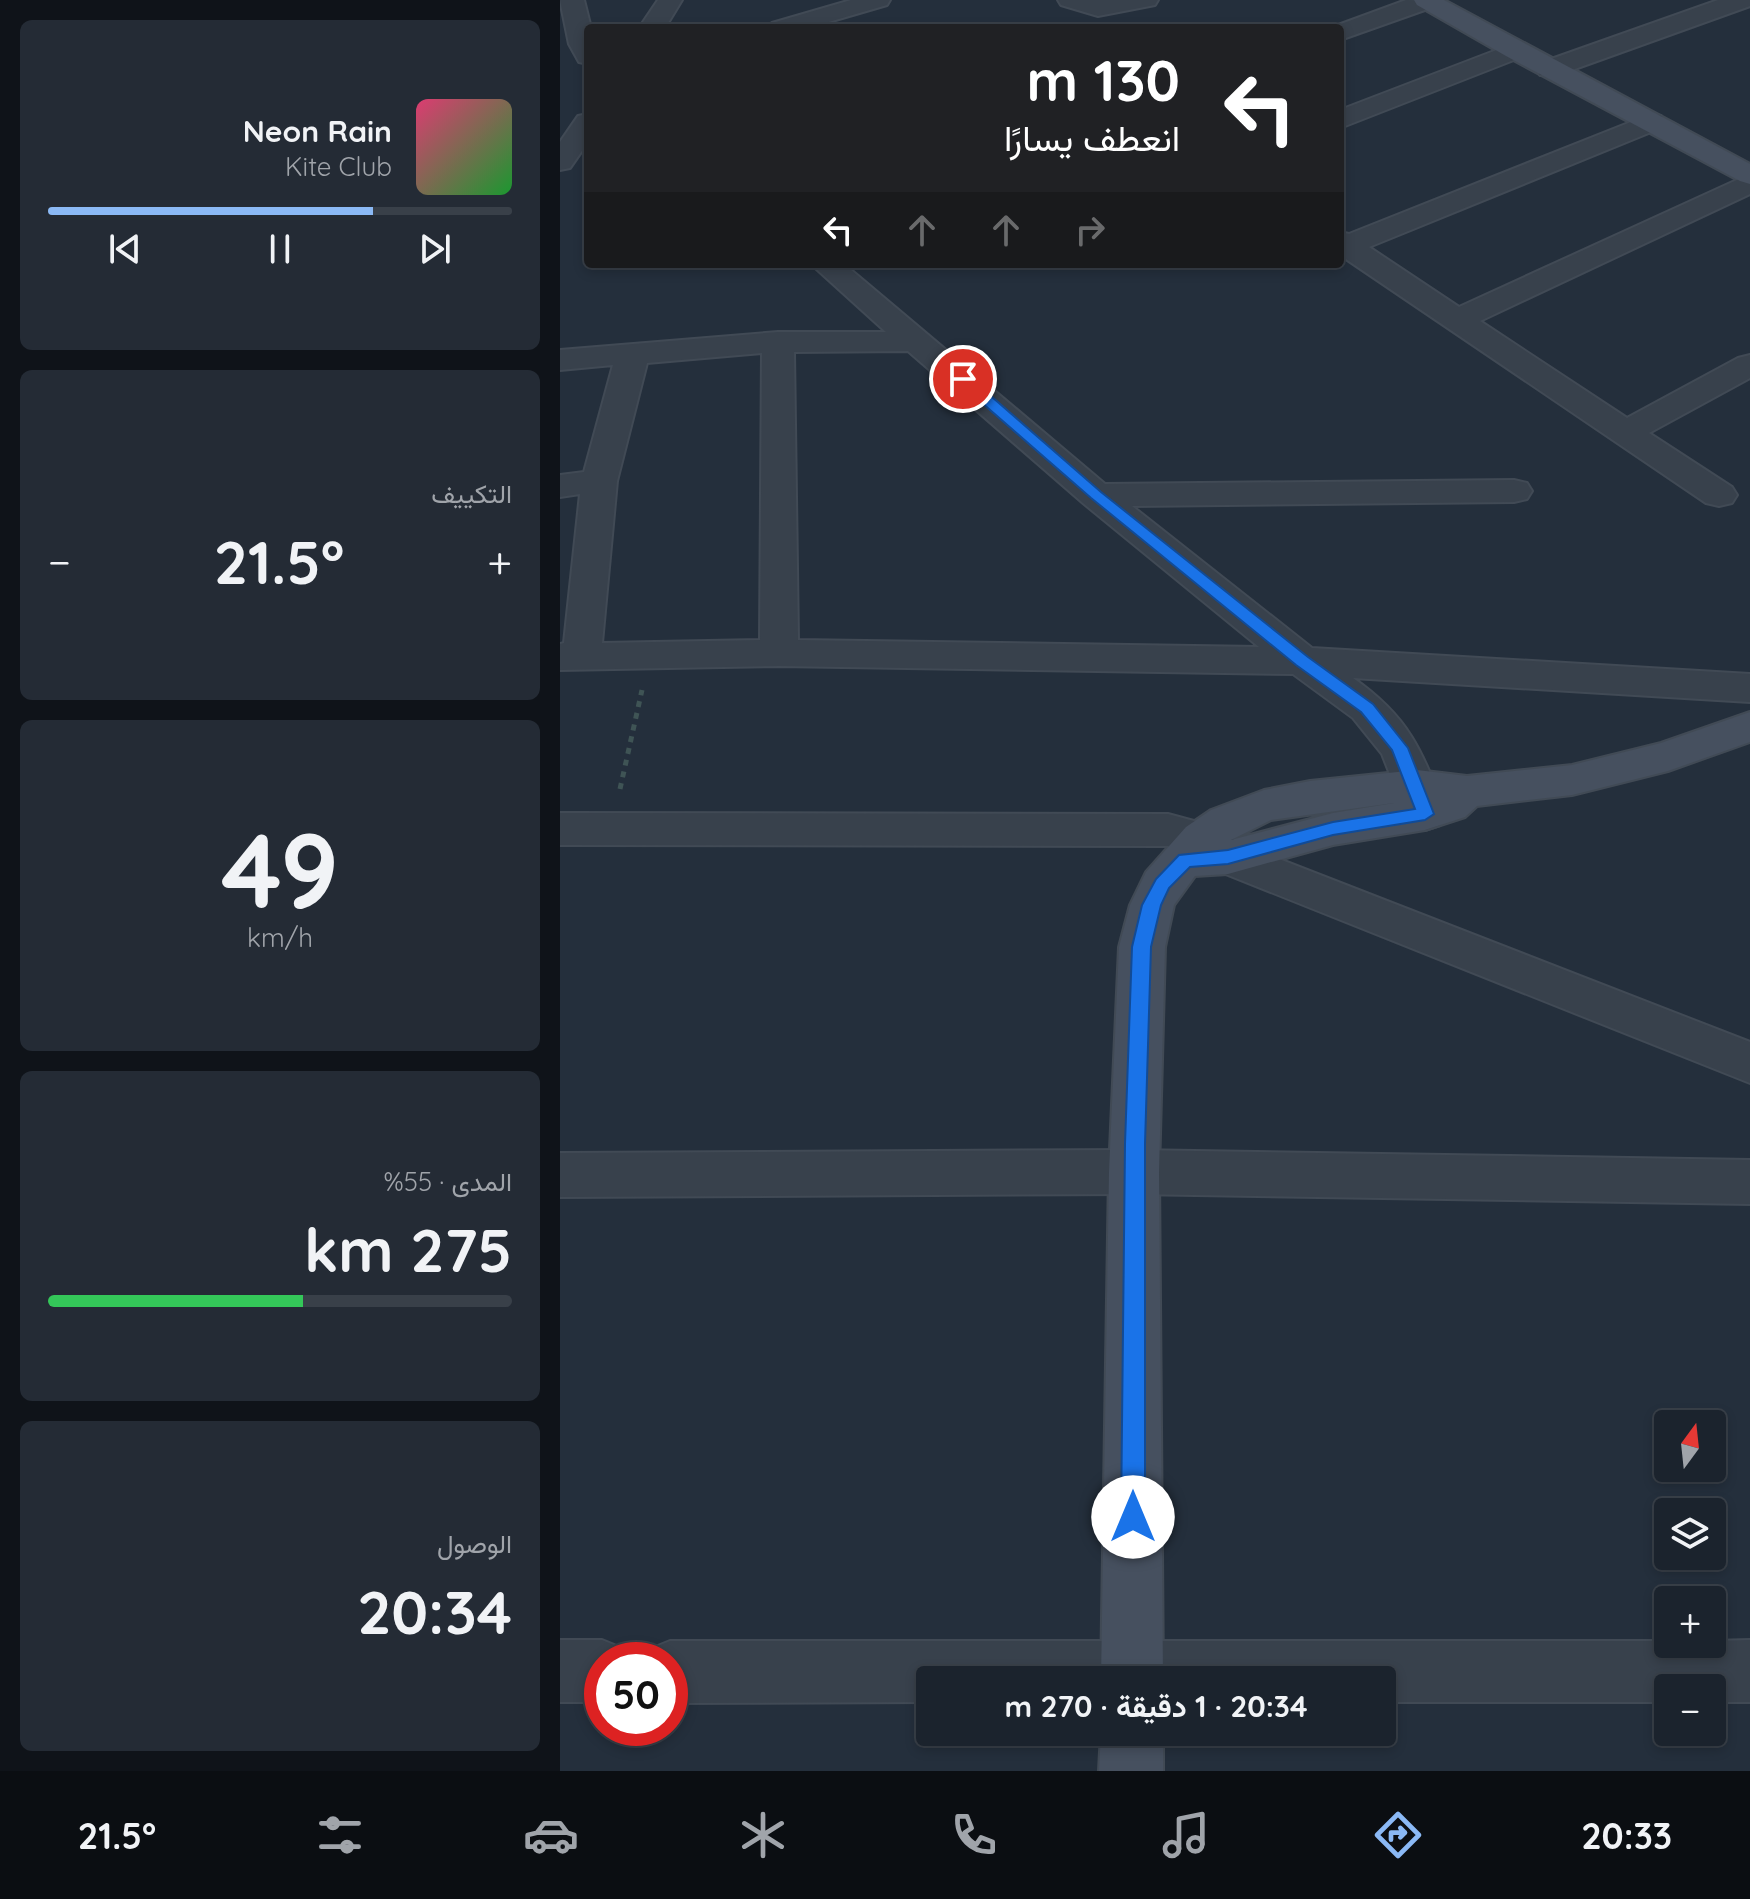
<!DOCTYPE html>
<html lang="ar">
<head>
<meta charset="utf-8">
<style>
	:root { --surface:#1b232d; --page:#242b35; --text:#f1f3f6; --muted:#a0a4aa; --line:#394049; --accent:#8bb9f5 }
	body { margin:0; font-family:Quicksand,Vazirmatn,sans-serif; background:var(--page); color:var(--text); direction:rtl; height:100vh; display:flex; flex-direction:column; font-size:30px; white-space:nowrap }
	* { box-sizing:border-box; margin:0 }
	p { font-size:26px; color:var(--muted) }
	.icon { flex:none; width:44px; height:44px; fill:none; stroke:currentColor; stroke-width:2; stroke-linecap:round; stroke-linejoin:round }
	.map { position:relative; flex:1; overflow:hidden; direction:ltr }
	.details { display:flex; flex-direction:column; gap:20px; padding:20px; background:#0f1319; width:560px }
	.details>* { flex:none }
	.guide { position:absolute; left:24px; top:24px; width:760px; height:244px; border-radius:8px; box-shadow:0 4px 12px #0003,0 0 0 2px var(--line); direction:rtl; background:#202124; color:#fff; overflow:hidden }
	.needle { width:52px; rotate:15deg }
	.tools { position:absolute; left:1094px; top:1410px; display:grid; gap:16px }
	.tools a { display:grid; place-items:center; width:72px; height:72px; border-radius:8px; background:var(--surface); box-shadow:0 4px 12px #0003,0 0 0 2px var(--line); font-size:40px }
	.speed { position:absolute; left:24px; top:1642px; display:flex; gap:16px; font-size:40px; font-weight:700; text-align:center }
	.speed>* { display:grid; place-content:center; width:104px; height:104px; border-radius:50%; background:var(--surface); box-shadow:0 4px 12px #0003,0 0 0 2px var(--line); line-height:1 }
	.speed .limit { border:12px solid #d22; background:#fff; color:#111 }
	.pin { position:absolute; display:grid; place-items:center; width:68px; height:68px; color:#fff; margin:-34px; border:4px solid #fff; border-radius:50%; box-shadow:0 2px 8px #0007 }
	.me { position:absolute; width:88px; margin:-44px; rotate:0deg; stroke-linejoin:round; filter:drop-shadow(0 0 6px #0008) }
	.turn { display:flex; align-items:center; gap:28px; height:168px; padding:0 32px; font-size:36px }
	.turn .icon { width:104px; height:104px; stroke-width:2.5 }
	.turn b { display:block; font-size:56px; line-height:68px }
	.lanes { display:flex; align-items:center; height:76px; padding:0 32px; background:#0003; justify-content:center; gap:40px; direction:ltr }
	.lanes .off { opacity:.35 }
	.big { font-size:60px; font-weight:700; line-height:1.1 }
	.details .tile { flex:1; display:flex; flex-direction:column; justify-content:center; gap:12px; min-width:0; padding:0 28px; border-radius:12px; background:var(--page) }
	.details .dial { align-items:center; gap:0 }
	.dial b { font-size:104px; line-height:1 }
	.song { display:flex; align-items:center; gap:24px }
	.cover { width:96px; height:96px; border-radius:12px; background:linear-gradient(135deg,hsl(340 70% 55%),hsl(130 70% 35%)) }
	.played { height:8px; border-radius:4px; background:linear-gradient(90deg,var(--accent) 70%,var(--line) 70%) }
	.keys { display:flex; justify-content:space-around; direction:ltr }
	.heat { display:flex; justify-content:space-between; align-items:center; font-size:44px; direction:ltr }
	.charge { height:12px; border-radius:6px; background:linear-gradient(90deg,#34c759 55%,var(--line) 0) }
	.trip { position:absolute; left:356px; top:1666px; width:480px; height:80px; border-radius:8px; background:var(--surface); box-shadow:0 4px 12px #0003,0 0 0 2px var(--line); font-weight:700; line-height:80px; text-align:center; direction:rtl }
	.tabs { display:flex; height:128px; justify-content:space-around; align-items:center; background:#0b0e12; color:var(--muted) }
	.tabs .icon { width:56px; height:56px }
	.tabs .current { color:var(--accent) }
	.tabs b { font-size:36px; color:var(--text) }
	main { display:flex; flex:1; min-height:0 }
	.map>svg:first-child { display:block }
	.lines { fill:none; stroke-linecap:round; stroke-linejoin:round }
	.street-casing { stroke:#414a55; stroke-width:4 }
	.secondary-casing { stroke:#414a55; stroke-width:4 }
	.path { stroke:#3f5455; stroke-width:5; stroke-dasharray:6 6; stroke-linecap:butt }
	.street { fill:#38414c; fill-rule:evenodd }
	.secondary { fill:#46505f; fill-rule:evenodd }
	.route { fill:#1a73e8; stroke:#114b97; stroke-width:2 }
</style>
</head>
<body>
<main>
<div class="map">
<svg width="1190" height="1771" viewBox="0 0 1190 1771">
	<rect width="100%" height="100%" fill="#242f3c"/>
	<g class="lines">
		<defs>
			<g id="street">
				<polygon points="0,0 24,0 31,28 28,28 28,64 19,62 9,44"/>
				<polygon points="98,0 122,0 105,28 79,28"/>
				<polygon points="291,0 330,0 327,5 248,28 208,28 212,23"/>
				<polygon points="498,0 598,0 595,5 538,16 501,5"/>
				<polygon points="846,0 879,1 876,6 780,40 780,28 770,28"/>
				<polygon points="1158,0 1190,0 1190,6 998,75 980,75 976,69 980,63"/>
				<polygon points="955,43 964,46 968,51 964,56 780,128 780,110"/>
				<polygon points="28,114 28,142 10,168 0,170 0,142 18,116"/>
				<polygon points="1091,114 1101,116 1105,122 1101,128 809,247 899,307 1190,174 1190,194 920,321 1067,418 1178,358 1190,355 1190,378 1089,433 1172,487 1177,495 1172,503 1159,506 1146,503 780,255 780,232 789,234"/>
				<path d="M251 264H284L545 484 954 480 967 483 972 491 967 499 954 502 572 506 752 648 1190 674V702L793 678C850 718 862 751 886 814L880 825 865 830 850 825 822 754 793 718 733 674 219 666 0 670V644L4 643 20 494 0 497V475L24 472 53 365 0 370V350L218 332H326ZM348 351 523 503 699 647 238 640 234 352ZM202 353 200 640 42 643 57 481 87 363Z"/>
				<polygon points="0,813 608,814 656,827 683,845 1190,1042 1190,1083 653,869 627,852 608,846 0,845"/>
				<polygon points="574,1150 1190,1160 1190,1204 574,1194 0,1197 0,1153"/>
				<polygon points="0,1640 42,1640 64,1649 68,1660 42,1660 42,1702 0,1702"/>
				<polygon points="1190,1640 1190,1702 1152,1702 1152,1688 1108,1688 1108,1702 822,1702 822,1680 370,1680 370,1702 110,1703 110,1660 84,1660 88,1650 110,1641 1108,1641 1108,1644 1152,1644 1152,1641"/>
			</g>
			<g id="secondary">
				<polygon points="854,0 884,0 1190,164 1190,184 1180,181 946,56 857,5"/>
				<path d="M1190 712V742L1108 771 1012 795 917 806 905 817 865 830 773 845 668 874 635 876 614 905 605 947 599 1172 603 1680H541L549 1172 559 947 570 905 586 872 626 827 651 810 704 790 750 781 857 770 907 776 1012 765 1101 743ZM834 803 773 813 671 840 711 820Z"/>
				<polygon points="541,1732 603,1732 603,1771 539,1771"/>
			</g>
		</defs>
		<use href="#street" class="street-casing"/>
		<use href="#secondary" class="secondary-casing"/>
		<polyline class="path" points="60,789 82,690"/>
		<use href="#street" class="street"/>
		<use href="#secondary" class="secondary"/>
	</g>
	<polygon class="route" points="398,376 408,376 541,492 748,657 813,704 848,748 874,814 865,820 773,835 668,864 630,867 609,888 601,905 591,947 585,1144 585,1517 581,1525 573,1529 564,1525 561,1517 565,1144 572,947 582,905 596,879 619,855 668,850 773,822 855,809 832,750 801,712 736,665 531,498 398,382"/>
</svg>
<div class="tools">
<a><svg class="needle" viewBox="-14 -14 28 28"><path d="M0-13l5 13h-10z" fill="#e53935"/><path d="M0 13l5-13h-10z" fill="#a0a4aa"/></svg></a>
<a><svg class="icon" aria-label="layers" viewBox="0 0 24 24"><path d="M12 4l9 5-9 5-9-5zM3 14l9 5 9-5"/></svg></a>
<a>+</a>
<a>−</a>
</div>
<div class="speed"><div class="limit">50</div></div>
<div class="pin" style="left:403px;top:379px;background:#d93025"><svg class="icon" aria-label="arrive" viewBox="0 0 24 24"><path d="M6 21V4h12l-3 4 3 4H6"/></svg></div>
<svg class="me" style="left:573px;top:1517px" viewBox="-20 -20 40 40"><circle r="19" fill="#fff"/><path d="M0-13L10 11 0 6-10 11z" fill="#1a73e8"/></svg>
<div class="trip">20:34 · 1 دقيقة · 270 m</div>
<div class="guide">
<div class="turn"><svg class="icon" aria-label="left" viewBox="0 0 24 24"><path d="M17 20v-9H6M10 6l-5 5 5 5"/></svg><div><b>130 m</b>انعطف يسارًا</div></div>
<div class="lanes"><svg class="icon" aria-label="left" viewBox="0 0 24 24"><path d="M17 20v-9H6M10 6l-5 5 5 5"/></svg><svg class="icon off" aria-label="ahead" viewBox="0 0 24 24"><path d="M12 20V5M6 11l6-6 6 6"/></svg><svg class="icon off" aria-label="ahead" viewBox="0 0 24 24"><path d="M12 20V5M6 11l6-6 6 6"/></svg><svg class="icon off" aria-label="right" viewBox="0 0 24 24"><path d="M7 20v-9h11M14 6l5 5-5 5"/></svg></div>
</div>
</div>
<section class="details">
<div class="tile">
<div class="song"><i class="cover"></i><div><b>Neon Rain</b><p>Kite Club</p></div></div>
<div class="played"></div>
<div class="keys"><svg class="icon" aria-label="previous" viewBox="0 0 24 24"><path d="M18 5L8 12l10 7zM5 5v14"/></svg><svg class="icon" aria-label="pause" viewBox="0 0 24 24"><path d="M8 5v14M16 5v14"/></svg><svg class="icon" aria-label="next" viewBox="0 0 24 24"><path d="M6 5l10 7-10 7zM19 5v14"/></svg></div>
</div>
<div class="tile"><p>التكييف</p>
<div class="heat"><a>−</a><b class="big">21.5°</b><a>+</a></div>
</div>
<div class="tile dial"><b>49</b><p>km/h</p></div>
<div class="tile"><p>المدى · 55%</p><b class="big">275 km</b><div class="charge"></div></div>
<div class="tile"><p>الوصول</p><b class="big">20:34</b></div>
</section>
</main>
<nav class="tabs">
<b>20:33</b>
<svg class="icon current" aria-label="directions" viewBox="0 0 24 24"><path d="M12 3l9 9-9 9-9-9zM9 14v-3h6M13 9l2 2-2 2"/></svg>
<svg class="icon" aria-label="music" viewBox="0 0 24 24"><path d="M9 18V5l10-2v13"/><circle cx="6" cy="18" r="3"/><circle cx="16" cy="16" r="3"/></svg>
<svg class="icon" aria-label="phone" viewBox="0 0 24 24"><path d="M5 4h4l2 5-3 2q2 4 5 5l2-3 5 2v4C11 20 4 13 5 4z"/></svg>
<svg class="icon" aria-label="climate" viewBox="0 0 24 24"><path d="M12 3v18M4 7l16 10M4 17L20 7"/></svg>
<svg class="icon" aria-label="car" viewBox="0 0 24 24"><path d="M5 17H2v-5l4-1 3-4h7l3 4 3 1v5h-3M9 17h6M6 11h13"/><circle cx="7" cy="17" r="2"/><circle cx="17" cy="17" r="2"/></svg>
<svg class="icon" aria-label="filters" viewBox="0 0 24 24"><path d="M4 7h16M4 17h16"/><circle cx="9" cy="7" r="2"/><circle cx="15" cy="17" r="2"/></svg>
<b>21.5°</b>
</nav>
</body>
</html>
